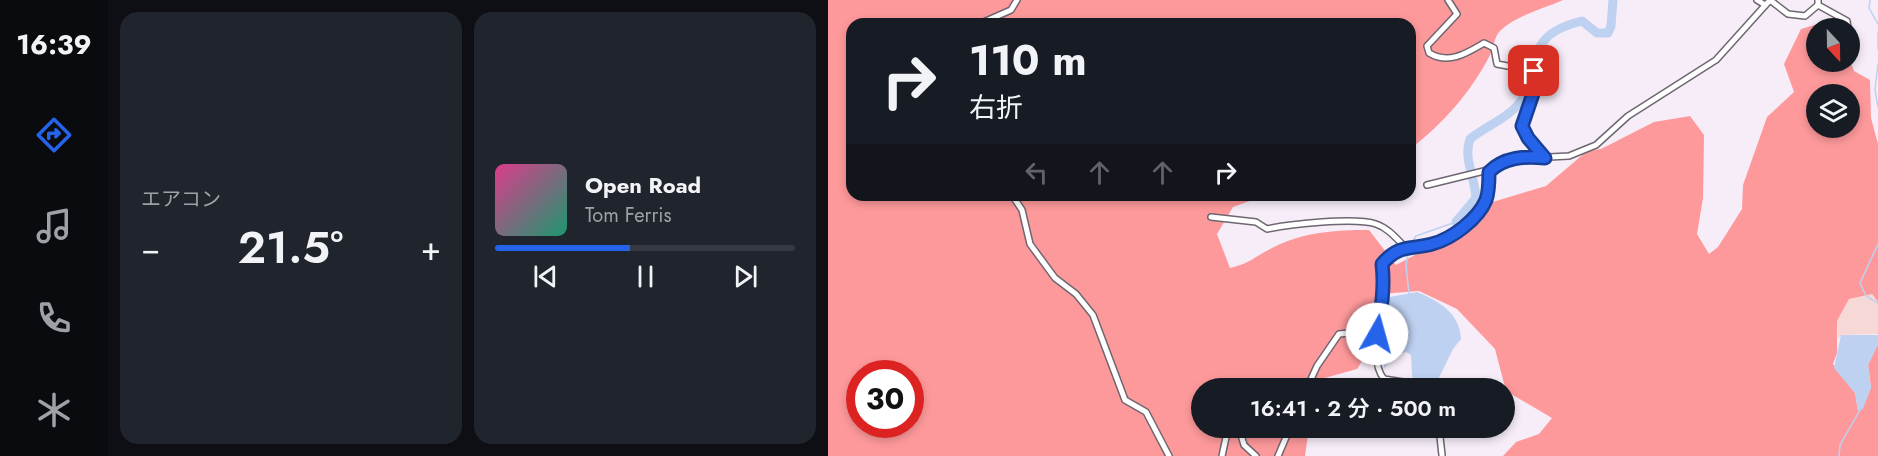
<!DOCTYPE html>
<html lang="ja">
<head>
<meta charset="utf-8">
<style>
	:root { --surface:#171b24; --page:#20242c; --text:#f1f3f6; --muted:#9ea1a6; --line:#363941; --accent:#2563eb }
	body { margin:0; font-family:Jost,"Noto Sans JP",sans-serif; background:var(--page); color:var(--text); height:100vh; display:flex; flex-direction:column; font-size:22px; white-space:nowrap }
	* { box-sizing:border-box; margin:0 }
	p { font-size:20px; color:var(--muted) }
	.icon { flex:none; width:33px; height:33px; fill:none; stroke:currentColor; stroke-width:2; stroke-linecap:round; stroke-linejoin:round }
	.map { position:relative; flex:1; overflow:hidden }
	.side { display:flex; flex-direction:column; gap:12px; padding:12px; background:#0d0f14; width:720px }
	.side>* { flex:none }
	.guide { position:absolute; left:18px; top:18px; width:570px; height:183px; border-radius:18px; box-shadow:0 3px 9px #0003; background:#171b24; color:var(--text); overflow:hidden }
	.needle { width:39px; rotate:158deg }
	.fabs { position:absolute; left:978px; top:18px; display:grid; gap:12px }
	.fabs a { display:grid; place-items:center; width:54px; height:54px; border-radius:50%; background:var(--surface); box-shadow:0 3px 9px #0003; font-size:30px }
	.speed { position:absolute; left:18px; top:360px; display:flex; gap:12px; font-size:30px; font-weight:700; text-align:center }
	.speed>* { display:grid; place-content:center; width:78px; height:78px; border-radius:50%; background:var(--surface); box-shadow:0 3px 9px #0003; line-height:1 }
	.speed .limit { border:9px solid #d22; background:#fff; color:#111 }
	.pin { position:absolute; display:grid; place-items:center; width:51px; height:51px; color:#fff; margin:-26px; border-radius:12px; box-shadow:0 3px 9px #0006 }
	.me { position:absolute; width:66px; margin:-33px; rotate:7deg; stroke-linejoin:round; filter:drop-shadow(0 0 4px #0008) }
	.turn { display:flex; align-items:center; gap:21px; height:126px; padding:0 24px; font-size:27px }
	.turn .icon { width:78px; height:78px; stroke-width:2.5 }
	.turn b { display:block; font-size:42px; line-height:51px }
	.lanes { display:flex; align-items:center; height:57px; padding:0 24px; background:#0003; justify-content:center; gap:30px; direction:ltr }
	.lanes .off { opacity:.35 }
	.big { font-size:45px; font-weight:600; line-height:1.1 }
	.side .card { flex:1; display:flex; flex-direction:column; justify-content:center; gap:9px; min-width:0; padding:0 21px; border-radius:18px; background:var(--page) }
	.song { display:flex; align-items:center; gap:18px }
	.cover { width:72px; height:72px; border-radius:9px; background:linear-gradient(135deg,hsl(330 70% 55%),hsl(160 70% 35%)) }
	.played { height:6px; border-radius:3px; background:linear-gradient(90deg,var(--accent) 45%,var(--line) 45%) }
	.keys { display:flex; justify-content:space-around; direction:ltr }
	.heat { display:flex; justify-content:space-between; align-items:center; font-size:33px; direction:ltr }
	.side .tiles { flex:1; display:grid; gap:12px; grid-template-columns:repeat(2,1fr) }
	.trip { position:absolute; left:363px; top:378px; width:324px; height:60px; border-radius:30px; background:var(--surface); box-shadow:0 3px 9px #0003; font-weight:600; line-height:60px; text-align:center }
	main { display:flex; flex:1; min-height:0 }
	.tabs { display:flex; flex-direction:column; width:108px; justify-content:space-around; align-items:center; background:#090b0e; color:var(--muted) }
	.tabs .icon { width:42px; height:42px }
	.tabs .current { color:var(--accent) }
	.tabs b { font-size:27px; color:var(--text) }
	.map>svg:first-child { display:block }
	.green { fill:#f6d8d7 }
	.forest { fill:#fe999b; fill-rule:evenodd }
	.water { fill:#bed1f1 }
	.lines { fill:none; stroke-linecap:round; stroke-linejoin:round }
	.stream { stroke:#bed1f1; stroke-width:1.5 }
	.river { stroke:#bed1f1; stroke-width:9 }
	.minor-casing { stroke:#6e6670; stroke-width:8 }
	.minor { stroke:#fff; stroke-width:5 }
	.route-casing { stroke:#184099; stroke-width:15 }
	.route { stroke:#2563eb; stroke-width:10 }
</style>
</head>
<body>
<main>
<nav class="tabs">
<b>16:39</b>
<svg class="icon current" aria-label="directions" viewBox="0 0 24 24"><path d="M12 3l9 9-9 9-9-9zM9 14v-3h6M13 9l2 2-2 2"/></svg>
<svg class="icon" aria-label="music" viewBox="0 0 24 24"><path d="M9 18V5l10-2v13"/><circle cx="6" cy="18" r="3"/><circle cx="16" cy="16" r="3"/></svg>
<svg class="icon" aria-label="phone" viewBox="0 0 24 24"><path d="M5 4h4l2 5-3 2q2 4 5 5l2-3 5 2v4C11 20 4 13 5 4z"/></svg>
<svg class="icon" aria-label="climate" viewBox="0 0 24 24"><path d="M12 3v18M4 7l16 10M4 17L20 7"/></svg>
</nav>
<section class="side">
<div class="tiles">
<div class="card"><p>エアコン</p>
<div class="heat"><a>−</a><b class="big">21.5°</b><a>+</a></div>
</div>
<div class="card">
<div class="song"><i class="cover"></i><div><b>Open Road</b><p>Tom Ferris</p></div></div>
<div class="played"></div>
<div class="keys"><svg class="icon" aria-label="previous" viewBox="0 0 24 24"><path d="M18 5L8 12l10 7zM5 5v14"/></svg><svg class="icon" aria-label="pause" viewBox="0 0 24 24"><path d="M8 5v14M16 5v14"/></svg><svg class="icon" aria-label="next" viewBox="0 0 24 24"><path d="M6 5l10 7-10 7zM19 5v14"/></svg></div>
</div>
</div>
</section>
<div class="map">
<svg width="1050" height="456" viewBox="0 0 1050 456">
	<rect width="100%" height="100%" fill="#f6edf8"/>
	<polygon class="green" points="1044,294 1050,302 1050,334 1014,335 1010,339 1009,321 1021,299"/>
	<path class="forest" d="M0 0H735C715 9 689 15 673 30 666 36 666 47 662 55 643 92 615 124 582 149V24H24V195H438L405 207 389 234 402 268C423 263 426 257 444 248 474 232 508 230 541 230L568 265 617 239 648 207 718 186 759 151 773 149 826 122 862 116 876 135 875 198 869 234 881 254 890 247 914 209 915 185 939 117 966 92 956 64 973 29 997 22 1001 28H988V62L1022 61 1026 71 1042 80 1043 118 1050 144V302L1044 294 1021 299 1009 321V353L1005 364 1027 393 1030 410 1043 388 1040 365 1050 344V456H675L688 442 711 434 724 418 678 391 667 349 629 309 591 291 553 294 536 358 529 369 493 379 487 388H374V428H481L477 456H0ZM988 94H1022V128H988ZM32 374H82V424H32Z"/>
	<g class="water">
		<path d="M589 292C611 301 632 313 633 339L625 349 606 388H591L584 376 583 355 578 352 570 354 556 368V298Z"/>
		<polygon points="1013,335 1050,335 1050,344 1040,365 1043,388 1035,409 1030,411 1027,393 1006,368"/>
	</g>
	<g class="lines">
		<g class="stream">
			<polyline points="1042,0 1041,8 1050,24"/>
			<polyline points="1050,32 1050,49"/>
			<polyline points="1050,64 1047,90 1050,107"/>
			<polyline points="583,244 588,236 628,222"/>
			<polyline points="1050,244 1032,283 1038,296 1050,303"/>
			<polyline points="581,294 578,265 581,249"/>
			<polyline points="1011,456 1012,445 1032,410"/>
		</g>
		<path class="river" d="M628 222 648 198C647 177 635 159 642 139 656 127 676 120 688 107 720 71 688 37 754 21L769 33H780L783 26 785 0"/>
		<defs>
			<g id="minor">
				<path d="M620 0 629 14 599 46 601 53C621 65 639 53 656 43L666 48 669 64 706 71 709 82 694 126 700 138 717 157"/>
				<polyline points="929,0 937,5"/>
				<polyline points="942,0 960,14 977,16 990,5"/>
				<polyline points="990,0 990,5 1019,21 1020,28"/>
				<polyline points="151,24 183,10 189,0"/>
				<polyline points="1022,36 1023,44"/>
				<polyline points="599,185 664,169"/>
				<polyline points="184,195 194,210 202,244 227,278 248,294 265,315 297,400 318,412 341,456"/>
				<path d="M383 217 428 222 439 229C462 224 527 217 548 224 560 228 569 239 578 248"/>
				<polyline points="479,388 489,366 511,334 521,333 530,347 536,350 543,346 547,337"/>
				<path d="M583 388 575 382 556 379C539 359 555 310 557 287 557 280 555 271 554 264L563 253 571 249 604 244 618 239 635 227 658 199 661 172 670 164 681 159 741 156 768 145 800 116 888 60 942 0"/>
				<polyline points="411,428 416,445 428,456"/>
				<polyline points="611,428 614,455"/>
				<polyline points="394,456 400,428"/>
				<polyline points="450,456 462,428"/>
			</g>
		</defs>
		<use href="#minor" class="minor-casing"/>
		<use href="#minor" class="minor"/>
	</g>
	<g class="lines">
		<defs>
			<path id="route" d="M549 334C553 310 557 288 554 264 571 244 582 250 604 244 624 239 650 219 658 200 661 192 661 181 661 172 676 157 696 156 717 158L700 138 694 126 709 82 706 71"/>
		</defs>
		<use href="#route" class="route-casing"/>
		<use href="#route" class="route"/>
	</g>
</svg>
<div class="fabs">
<a><svg class="needle" viewBox="-14 -14 28 28"><path d="M0-13l5 13h-10z" fill="#e53935"/><path d="M0 13l5-13h-10z" fill="#9ea1a6"/></svg></a>
<a><svg class="icon" aria-label="layers" viewBox="0 0 24 24"><path d="M12 4l9 5-9 5-9-5zM3 14l9 5 9-5"/></svg></a>
</div>
<div class="speed"><div class="limit">30</div></div>
<div class="pin" style="left:706px;top:71px;background:#d93025"><svg class="icon" aria-label="arrive" viewBox="0 0 24 24"><path d="M6 21V4h12l-3 4 3 4H6"/></svg></div>
<svg class="me" style="left:549px;top:334px" viewBox="-20 -20 40 40"><circle r="19" fill="#fff"/><path d="M0-13L10 11 0 6-10 11z" fill="#2563eb"/></svg>
<div class="trip">16:41 · 2 分 · 500 m</div>
<div class="guide">
<div class="turn"><svg class="icon" aria-label="right" viewBox="0 0 24 24"><path d="M7 20v-9h11M14 6l5 5-5 5"/></svg><div><b>110 m</b>右折</div></div>
<div class="lanes"><svg class="icon off" aria-label="left" viewBox="0 0 24 24"><path d="M17 20v-9H6M10 6l-5 5 5 5"/></svg><svg class="icon off" aria-label="ahead" viewBox="0 0 24 24"><path d="M12 20V5M6 11l6-6 6 6"/></svg><svg class="icon off" aria-label="ahead" viewBox="0 0 24 24"><path d="M12 20V5M6 11l6-6 6 6"/></svg><svg class="icon" aria-label="right" viewBox="0 0 24 24"><path d="M7 20v-9h11M14 6l5 5-5 5"/></svg></div>
</div>
</div>
</main>
</body>
</html>
